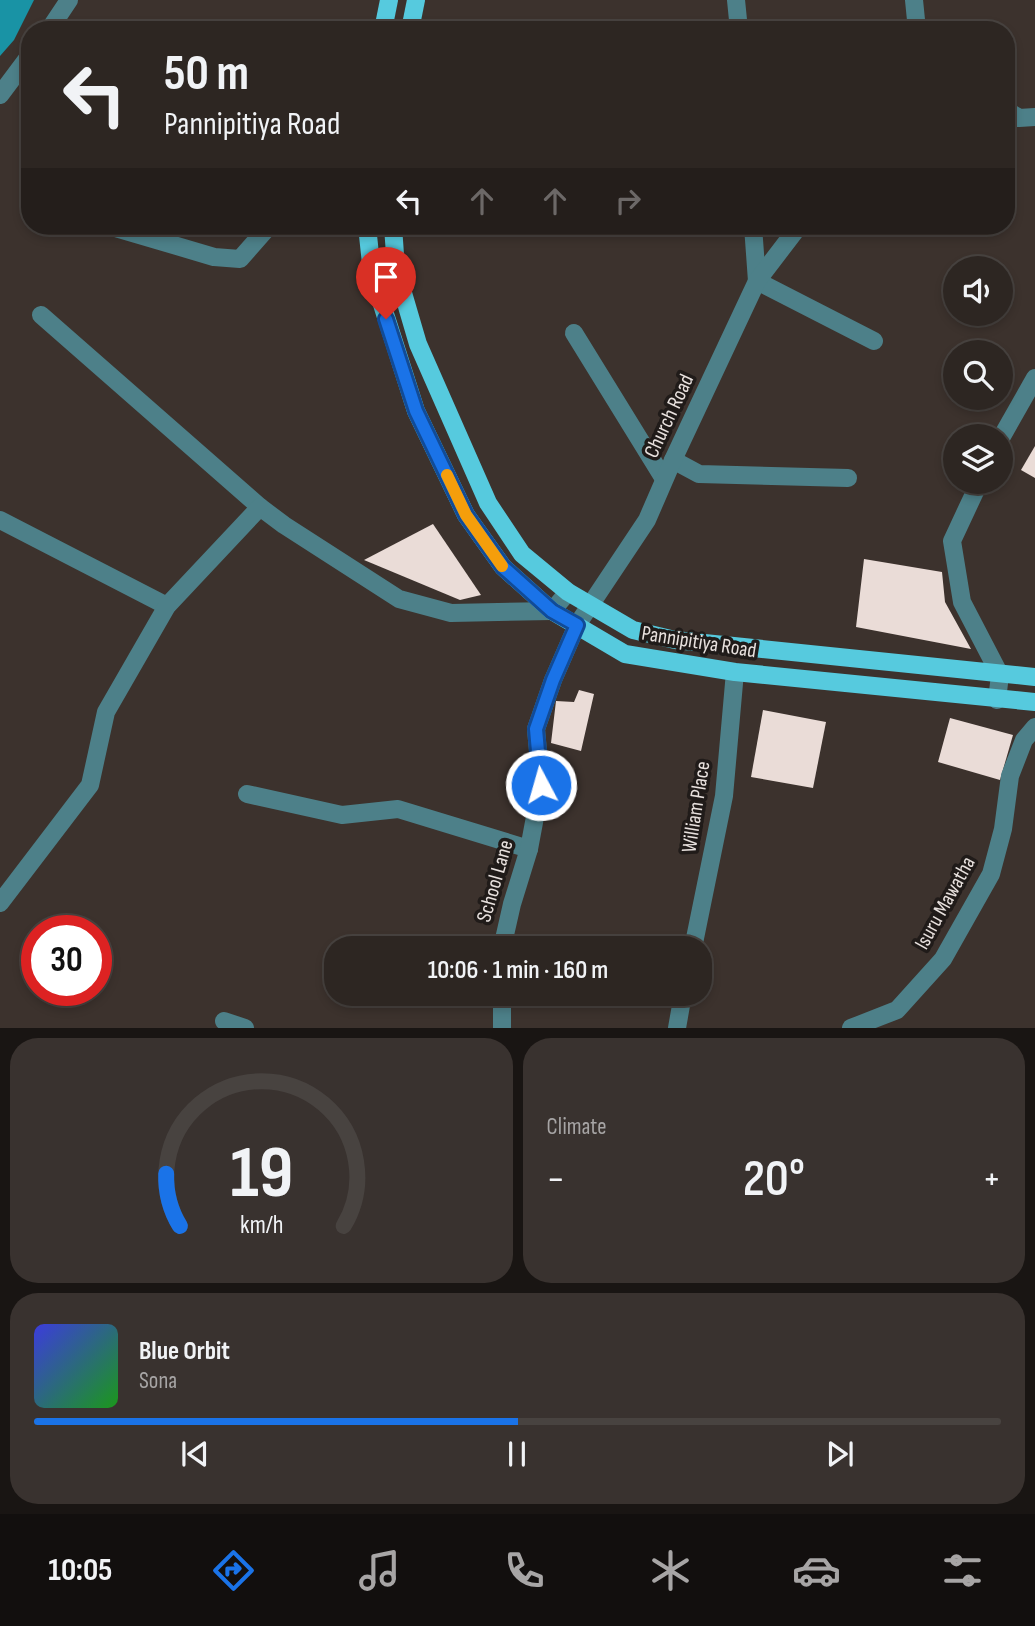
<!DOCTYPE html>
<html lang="en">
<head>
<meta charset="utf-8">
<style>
	:root { --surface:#2d2622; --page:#39322f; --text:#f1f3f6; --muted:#a7a5a5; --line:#484340; --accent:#1a73e8 }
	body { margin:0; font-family:"Sofia Sans Condensed",sans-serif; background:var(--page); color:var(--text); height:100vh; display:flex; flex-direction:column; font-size:26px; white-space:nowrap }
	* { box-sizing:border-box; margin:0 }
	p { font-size:23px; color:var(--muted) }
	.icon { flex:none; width:38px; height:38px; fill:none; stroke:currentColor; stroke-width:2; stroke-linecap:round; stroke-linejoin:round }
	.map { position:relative; height:1028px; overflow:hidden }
	.panel { display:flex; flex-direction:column; gap:10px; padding:10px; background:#191513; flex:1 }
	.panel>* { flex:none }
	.banner { position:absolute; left:21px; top:21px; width:994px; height:214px; border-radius:28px; box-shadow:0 4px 10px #0003,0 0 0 2px var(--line); background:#2d2622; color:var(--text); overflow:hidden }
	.tools { position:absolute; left:943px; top:256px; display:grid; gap:14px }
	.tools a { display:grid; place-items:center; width:70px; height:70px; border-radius:50%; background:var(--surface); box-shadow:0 4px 10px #0003,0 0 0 2px var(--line); font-size:35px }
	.speed { position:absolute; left:21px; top:915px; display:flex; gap:14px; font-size:35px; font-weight:700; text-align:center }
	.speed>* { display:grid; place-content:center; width:91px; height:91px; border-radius:50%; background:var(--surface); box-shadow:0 4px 10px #0003,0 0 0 2px var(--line); line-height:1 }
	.speed .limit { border:10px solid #d22; background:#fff; color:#111 }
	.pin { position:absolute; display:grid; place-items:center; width:60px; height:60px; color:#fff; margin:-72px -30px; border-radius:50% 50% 50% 0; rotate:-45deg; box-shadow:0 0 7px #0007 }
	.pin .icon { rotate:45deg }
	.me { position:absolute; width:77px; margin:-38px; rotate:354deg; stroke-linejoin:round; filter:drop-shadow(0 0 5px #0008) }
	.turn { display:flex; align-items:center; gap:24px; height:147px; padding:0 28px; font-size:32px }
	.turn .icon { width:91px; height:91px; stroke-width:2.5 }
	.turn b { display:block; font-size:49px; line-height:60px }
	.lanes { display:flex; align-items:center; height:66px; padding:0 28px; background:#0003; justify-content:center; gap:35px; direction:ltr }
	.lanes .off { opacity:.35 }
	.big { font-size:52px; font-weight:600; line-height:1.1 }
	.panel .card { flex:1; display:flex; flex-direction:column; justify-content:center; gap:10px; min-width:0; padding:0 24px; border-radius:28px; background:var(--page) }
	.panel .dial { align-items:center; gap:0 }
	.dial svg { height:182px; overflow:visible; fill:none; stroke:var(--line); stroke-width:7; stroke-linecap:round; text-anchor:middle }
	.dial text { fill:var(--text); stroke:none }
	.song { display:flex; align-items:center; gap:21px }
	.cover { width:84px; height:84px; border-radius:10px; background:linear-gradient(135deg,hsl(240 70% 55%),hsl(120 70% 35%)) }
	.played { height:7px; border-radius:4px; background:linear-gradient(90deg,var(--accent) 50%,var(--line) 50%) }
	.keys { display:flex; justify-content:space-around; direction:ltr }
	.heat { display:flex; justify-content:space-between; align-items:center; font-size:38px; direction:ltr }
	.panel .tiles { flex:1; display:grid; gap:10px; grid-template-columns:1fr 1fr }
	.card:last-child { grid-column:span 2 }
	.trip { position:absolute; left:324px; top:936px; width:388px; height:70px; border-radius:28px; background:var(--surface); box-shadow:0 4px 10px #0003,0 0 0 2px var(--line); font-weight:600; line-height:70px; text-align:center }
	.dock { display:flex; height:112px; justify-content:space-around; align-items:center; background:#120f0e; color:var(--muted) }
	.dock .icon { width:49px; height:49px }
	.dock .on { color:var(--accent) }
	.dock b { font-size:32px; color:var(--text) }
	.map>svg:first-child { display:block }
	.water { fill:#1993a5 }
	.building { fill:#eadcd7 }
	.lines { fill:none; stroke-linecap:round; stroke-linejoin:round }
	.minor { stroke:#4d8089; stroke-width:18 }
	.major { stroke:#56cade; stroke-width:18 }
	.route-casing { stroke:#114b97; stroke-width:18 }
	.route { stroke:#1a73e8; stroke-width:12 }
	.slow { stroke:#f59e0b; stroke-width:12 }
	.labels { text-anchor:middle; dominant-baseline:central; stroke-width:7; stroke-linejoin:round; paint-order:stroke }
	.street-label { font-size:21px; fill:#e8e1de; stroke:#201b19 }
</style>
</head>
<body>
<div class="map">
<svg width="1035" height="1028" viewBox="0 0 1035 1028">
	<rect width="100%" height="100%" fill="#3c322d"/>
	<polygon class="water" points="0,0 34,0 14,40 0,56"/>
	<g class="building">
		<polygon points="1035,446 1035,478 1021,470"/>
		<polygon points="433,524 481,595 460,600 364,560"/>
		<polygon points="864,559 942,572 945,602 971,649 856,627"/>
		<polygon points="579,690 594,694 581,751 551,743 556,701 574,702"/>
		<polygon points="763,710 826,722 813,788 751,777"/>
		<polygon points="950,718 1013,735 1000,780 938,762"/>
	</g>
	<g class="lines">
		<g class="minor">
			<polyline points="736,0 739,30"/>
			<polyline points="914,0 917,30"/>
			<polyline points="49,30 69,0"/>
			<polyline points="0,95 30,55"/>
			<polyline points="1006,110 1019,118 1035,117"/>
			<polyline points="109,226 214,257 240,259 269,226"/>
			<polyline points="753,226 757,281"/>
			<polyline points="757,281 874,341"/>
			<polyline points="41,315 260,507"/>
			<polyline points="574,333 664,479"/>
			<polyline points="1001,438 1035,378"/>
			<polyline points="673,460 699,474 848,478"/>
			<polyline points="980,481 952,541 962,602 1000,675 997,700"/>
			<polyline points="0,520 167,606"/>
			<polyline points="247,794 342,815 398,809 529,849"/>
			<polyline points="0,903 90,785 106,712 167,606 260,507 284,525 399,599 451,613 552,611 568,592"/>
			<polyline points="502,948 512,904 529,849 541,785 536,729 553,680 577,625 647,520 673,460 757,281 799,226"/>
			<polyline points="693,948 724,796 735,672"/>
			<polyline points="502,994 502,1028"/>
			<polyline points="224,1021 245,1028"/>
			<polyline points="677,1028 683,994"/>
			<polyline points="851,1028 897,1010 943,959 991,874 1003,829 1010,776 1024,740 1035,727"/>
		</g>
		<g class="major">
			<polyline points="383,30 389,0"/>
			<polyline points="410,30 416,0"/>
			<polyline points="367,226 372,273 416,411 466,515 503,567 552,611 625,654 735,672 1035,702"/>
			<polyline points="393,226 396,269 418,344 488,503 522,554 568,592 633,630 675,640 1035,677"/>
		</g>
	</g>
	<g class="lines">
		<defs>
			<polyline id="route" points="386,319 416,411 466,515 503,567 552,611 577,625 553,680 536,729 541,785"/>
		</defs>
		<use href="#route" class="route-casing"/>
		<use href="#route" class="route"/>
		<polyline class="slow" points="447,475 466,515 502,566"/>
	</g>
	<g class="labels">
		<g class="street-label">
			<text transform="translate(669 416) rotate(-65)">Church Road</text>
			<text transform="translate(699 642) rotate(9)">Pannipitiya Road</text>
			<text transform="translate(696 807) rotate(-81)">William Place</text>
			<text transform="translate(495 881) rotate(-74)">School Lane</text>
			<text transform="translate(945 903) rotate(-61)">Isuru Mawatha</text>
		</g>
	</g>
</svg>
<div class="tools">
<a><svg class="icon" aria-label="sound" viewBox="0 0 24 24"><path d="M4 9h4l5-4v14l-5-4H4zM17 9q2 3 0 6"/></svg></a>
<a><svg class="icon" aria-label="search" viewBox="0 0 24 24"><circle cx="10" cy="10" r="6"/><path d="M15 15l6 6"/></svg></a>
<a><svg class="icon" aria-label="layers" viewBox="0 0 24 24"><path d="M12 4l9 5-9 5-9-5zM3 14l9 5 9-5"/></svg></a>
</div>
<div class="speed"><div class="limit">30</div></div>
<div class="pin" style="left:386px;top:319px;background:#d93025"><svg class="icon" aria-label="arrive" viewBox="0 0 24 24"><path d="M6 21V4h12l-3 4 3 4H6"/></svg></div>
<svg class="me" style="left:541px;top:785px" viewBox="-20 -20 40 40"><circle r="17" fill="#1a73e8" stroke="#fff" stroke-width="3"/><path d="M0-11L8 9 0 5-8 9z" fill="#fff"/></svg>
<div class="trip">10:06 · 1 min · 160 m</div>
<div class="banner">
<div class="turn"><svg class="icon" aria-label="left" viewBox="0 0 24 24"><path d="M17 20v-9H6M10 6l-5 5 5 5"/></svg><div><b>50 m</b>Pannipitiya Road</div></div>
<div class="lanes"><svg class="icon" aria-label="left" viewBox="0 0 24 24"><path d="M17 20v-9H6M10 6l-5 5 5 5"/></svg><svg class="icon off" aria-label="ahead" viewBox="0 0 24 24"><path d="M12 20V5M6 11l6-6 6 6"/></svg><svg class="icon off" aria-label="ahead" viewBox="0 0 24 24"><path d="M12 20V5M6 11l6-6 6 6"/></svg><svg class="icon off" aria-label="right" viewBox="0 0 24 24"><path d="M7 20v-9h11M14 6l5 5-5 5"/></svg></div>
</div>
</div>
<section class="panel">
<div class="tiles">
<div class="card dial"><svg viewBox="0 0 100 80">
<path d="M14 69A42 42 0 1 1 86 69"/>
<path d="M14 69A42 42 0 0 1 8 46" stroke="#1a73e8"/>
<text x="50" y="56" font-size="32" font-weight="700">19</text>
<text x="50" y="72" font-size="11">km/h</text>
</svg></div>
<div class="card"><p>Climate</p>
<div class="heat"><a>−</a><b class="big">20°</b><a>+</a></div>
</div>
<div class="card">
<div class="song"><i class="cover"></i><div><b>Blue Orbit</b><p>Sona</p></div></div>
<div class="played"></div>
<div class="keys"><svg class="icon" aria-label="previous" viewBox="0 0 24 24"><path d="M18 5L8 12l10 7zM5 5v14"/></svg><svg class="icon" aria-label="pause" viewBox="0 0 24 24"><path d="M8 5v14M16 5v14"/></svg><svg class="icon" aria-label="next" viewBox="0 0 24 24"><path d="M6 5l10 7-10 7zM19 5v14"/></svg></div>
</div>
</div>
</section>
<nav class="dock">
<b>10:05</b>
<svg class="icon on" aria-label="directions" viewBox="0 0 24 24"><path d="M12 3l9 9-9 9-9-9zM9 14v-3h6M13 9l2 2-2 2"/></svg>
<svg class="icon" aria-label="music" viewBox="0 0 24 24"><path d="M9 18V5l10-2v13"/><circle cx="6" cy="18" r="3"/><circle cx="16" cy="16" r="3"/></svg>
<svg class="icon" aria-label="phone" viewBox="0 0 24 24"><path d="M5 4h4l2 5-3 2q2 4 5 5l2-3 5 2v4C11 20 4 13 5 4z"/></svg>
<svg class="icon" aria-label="climate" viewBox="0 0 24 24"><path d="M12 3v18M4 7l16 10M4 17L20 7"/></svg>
<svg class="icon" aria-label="car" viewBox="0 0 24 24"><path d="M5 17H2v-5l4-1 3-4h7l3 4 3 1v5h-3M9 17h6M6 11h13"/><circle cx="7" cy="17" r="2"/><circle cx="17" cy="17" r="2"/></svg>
<svg class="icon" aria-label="filters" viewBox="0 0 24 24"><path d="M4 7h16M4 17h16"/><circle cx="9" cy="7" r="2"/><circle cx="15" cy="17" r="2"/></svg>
</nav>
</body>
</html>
